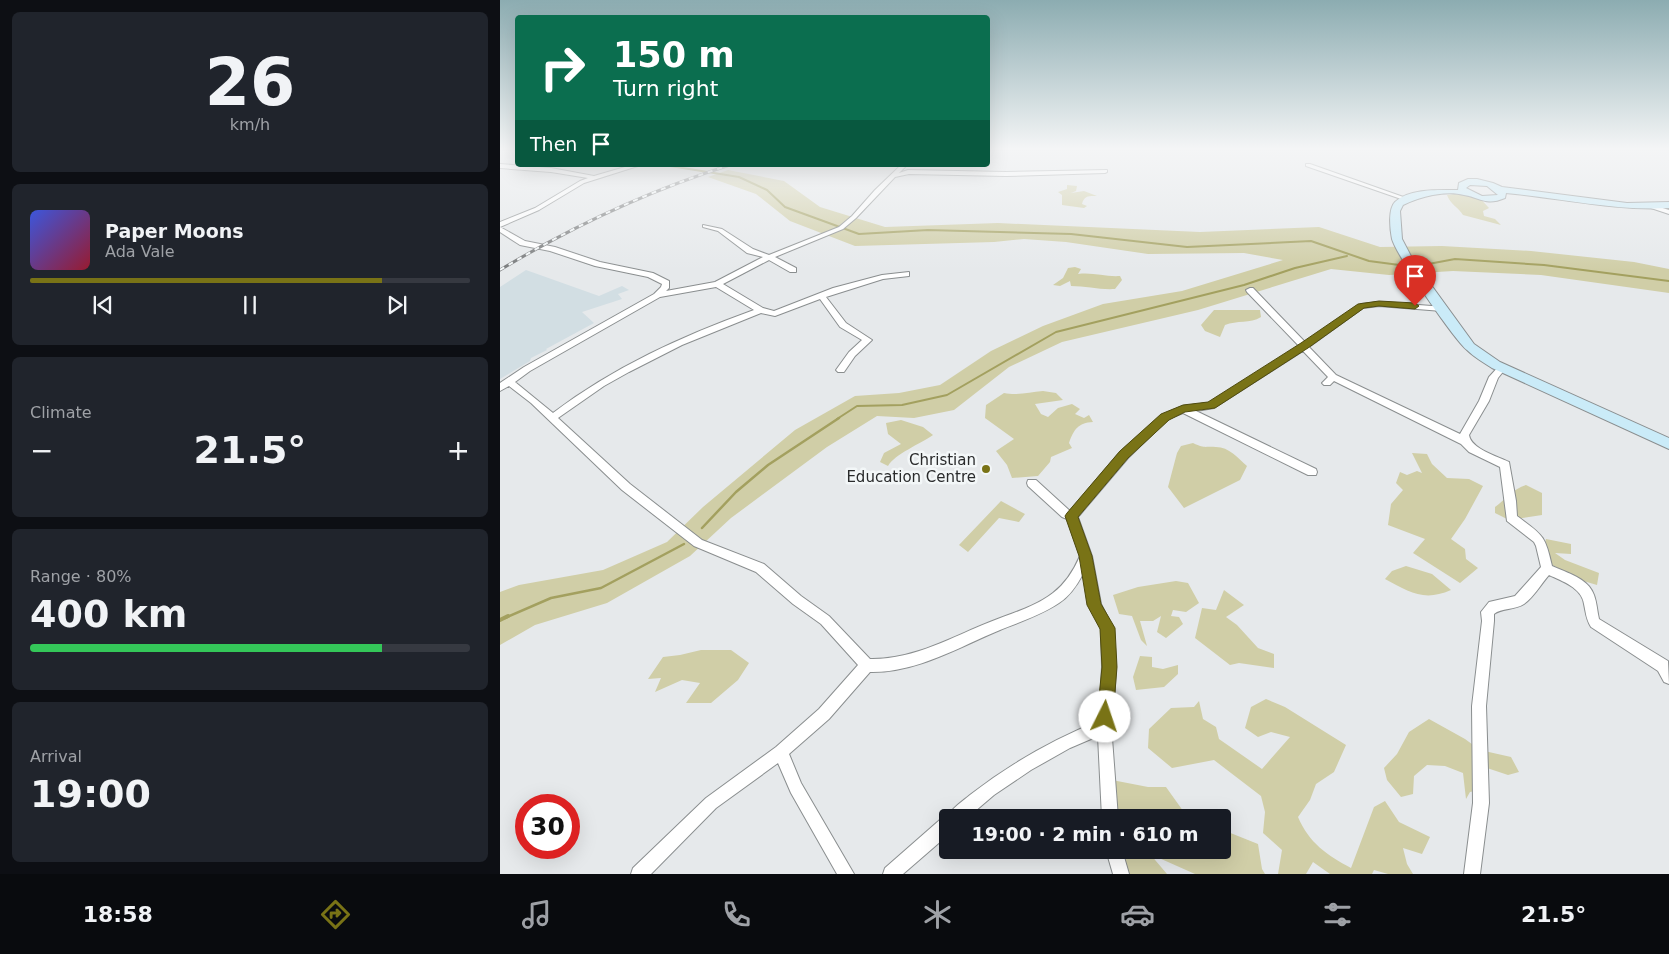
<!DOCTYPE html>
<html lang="en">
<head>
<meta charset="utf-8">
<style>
	:root { --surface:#171b24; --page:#20242c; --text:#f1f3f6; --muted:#9ea1a6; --line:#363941; --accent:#797316 }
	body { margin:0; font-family:"DejaVu Sans",sans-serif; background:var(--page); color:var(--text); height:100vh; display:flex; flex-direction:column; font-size:19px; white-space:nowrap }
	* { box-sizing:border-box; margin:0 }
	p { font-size:16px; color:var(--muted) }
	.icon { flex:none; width:28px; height:28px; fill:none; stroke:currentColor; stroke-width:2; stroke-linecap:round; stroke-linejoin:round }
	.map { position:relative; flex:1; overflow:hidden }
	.side { display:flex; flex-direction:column; gap:12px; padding:12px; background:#0d0f14; width:500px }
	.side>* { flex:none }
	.top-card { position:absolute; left:15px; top:15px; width:475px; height:152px; border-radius:5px; box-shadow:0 5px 20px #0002; background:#0b6e4f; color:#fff; overflow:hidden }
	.speed { position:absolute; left:15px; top:794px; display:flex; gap:10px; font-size:25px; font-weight:700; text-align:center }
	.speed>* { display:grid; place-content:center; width:65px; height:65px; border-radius:50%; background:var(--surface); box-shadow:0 5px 20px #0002; line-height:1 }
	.speed .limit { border:8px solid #d22; background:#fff; color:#111 }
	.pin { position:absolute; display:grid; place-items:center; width:42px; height:42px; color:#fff; margin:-51px -21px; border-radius:50% 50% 50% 0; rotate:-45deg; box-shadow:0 0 5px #0007 }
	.pin .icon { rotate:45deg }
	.me { position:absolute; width:55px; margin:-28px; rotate:4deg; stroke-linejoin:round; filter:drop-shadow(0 0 4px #0008) }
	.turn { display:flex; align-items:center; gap:18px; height:105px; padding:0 15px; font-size:22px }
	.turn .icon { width:65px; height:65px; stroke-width:2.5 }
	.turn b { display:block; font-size:35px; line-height:42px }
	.then { display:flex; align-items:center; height:48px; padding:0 15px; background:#0003; gap:10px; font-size:19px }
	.big { font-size:38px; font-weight:700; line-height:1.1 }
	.side .widget { flex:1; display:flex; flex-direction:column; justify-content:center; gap:8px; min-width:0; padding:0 18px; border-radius:8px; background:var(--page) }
	.side .dial { align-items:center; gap:0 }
	.dial b { font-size:65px; line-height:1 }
	.song { display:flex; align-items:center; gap:15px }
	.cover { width:60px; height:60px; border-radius:8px; background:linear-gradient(135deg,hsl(230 70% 55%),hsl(350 70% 35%)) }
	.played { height:5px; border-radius:2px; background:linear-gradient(90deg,var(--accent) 80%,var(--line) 80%) }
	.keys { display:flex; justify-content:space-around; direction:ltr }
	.heat { display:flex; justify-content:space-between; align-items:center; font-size:28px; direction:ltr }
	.charge { height:8px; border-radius:4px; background:linear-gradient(90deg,#34c759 80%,var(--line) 0) }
	.trip { position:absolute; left:439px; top:809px; width:292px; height:50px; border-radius:5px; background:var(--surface); box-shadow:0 5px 20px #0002; font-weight:700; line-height:50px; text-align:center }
	.menu { display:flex; height:80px; justify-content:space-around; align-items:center; background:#090b0e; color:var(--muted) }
	.menu .icon { width:35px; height:35px }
	.menu .current { color:var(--accent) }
	.menu b { font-size:22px; color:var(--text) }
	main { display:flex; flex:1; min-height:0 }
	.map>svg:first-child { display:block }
	.built { fill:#d2dee3 }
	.green { fill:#d0cea7 }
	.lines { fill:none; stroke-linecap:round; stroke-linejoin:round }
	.stream-far2 { stroke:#a3a05f; stroke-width:2 }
	.stream-far1 { stroke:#a3a05f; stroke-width:2.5 }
	.stream { stroke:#a3a05f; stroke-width:4 }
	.street-casing { stroke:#8a8e8f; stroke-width:2 }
	.secondary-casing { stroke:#8a8e8f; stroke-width:2 }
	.street { fill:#fff; fill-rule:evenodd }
	.secondary { fill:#caebf8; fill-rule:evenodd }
	.rail-casing { stroke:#7a7c7d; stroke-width:3 }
	.rail { stroke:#f3f7f8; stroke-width:2; stroke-dasharray:5; stroke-linecap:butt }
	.route { fill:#797316; stroke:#4f4b0e }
	.poi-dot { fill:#797316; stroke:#f3f7f8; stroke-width:2 }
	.labels { text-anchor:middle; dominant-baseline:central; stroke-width:5; stroke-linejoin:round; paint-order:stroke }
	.poi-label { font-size:15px; fill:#2a2b2c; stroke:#f3f7f8; text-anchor:end }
</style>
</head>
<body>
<main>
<section class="side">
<div class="widget dial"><b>26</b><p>km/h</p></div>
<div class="widget">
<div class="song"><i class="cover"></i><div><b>Paper Moons</b><p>Ada Vale</p></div></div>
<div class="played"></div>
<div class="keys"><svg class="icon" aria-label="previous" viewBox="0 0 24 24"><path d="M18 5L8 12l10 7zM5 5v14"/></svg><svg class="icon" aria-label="pause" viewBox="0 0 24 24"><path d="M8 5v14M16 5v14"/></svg><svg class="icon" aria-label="next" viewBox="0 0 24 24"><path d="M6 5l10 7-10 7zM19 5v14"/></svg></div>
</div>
<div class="widget"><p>Climate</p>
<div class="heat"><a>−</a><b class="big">21.5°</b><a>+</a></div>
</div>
<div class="widget"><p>Range · 80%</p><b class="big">400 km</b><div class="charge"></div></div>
<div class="widget"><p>Arrival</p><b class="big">19:00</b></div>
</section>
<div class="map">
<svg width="1169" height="874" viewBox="0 0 1169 874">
	<rect width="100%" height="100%" fill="#e6e9eb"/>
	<polygon class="built" points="26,270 99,296 122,286 129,290 118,294 122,299 82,312 94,323 46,349 47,350 31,358 30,361 0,379 0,287"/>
	<g class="green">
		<polygon points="228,170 284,181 320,207 385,227 498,223 700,232 819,227 880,247 942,246 1031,251 1134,262 1169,269 1169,293 1041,275 953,271 889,275 831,269 698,310 562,342 509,367 454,410 414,418 377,416 327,447 231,518 190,556 107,603 35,625 0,645 0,592 19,585 103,570 167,542 203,507 295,430 355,396 399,393 440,385 491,351 543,326 603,304 682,291 783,260 744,253 648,254 566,242 524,239 494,242 355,246 290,221 256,194 208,177"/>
		<path d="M567 185 577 186 576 191 571 193 584 191 597 196C590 196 584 195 582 204L587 206 584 208 562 205V195L558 192 567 189Z"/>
		<path d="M954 194 977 195 989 208 983 211 984 216 995 219 1001 225 963 215C958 207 950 204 947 195Z"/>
		<path d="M575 267 581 269 578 274C593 272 605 277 620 276L622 280 615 289C600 290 586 286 571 286L570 281 560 286 553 285 563 278 568 268Z"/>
		<path d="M714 310H760L761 317C750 324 737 320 725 325L720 337 705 331 701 325Z"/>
		<path d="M543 391 556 393 563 400 535 404 541 414 548 417 558 408 572 404 580 409 575 414 584 418 589 415 593 422C578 423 574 429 569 443L572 448 551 457 550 462 538 476 512 478 507 465 496 451 514 439 485 418 486 405 504 393C518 396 529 392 543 391Z"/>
		<path d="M401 420 423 427 433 435C420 444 395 454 388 466L380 462 384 453 401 444 388 434 386 423Z"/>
		<path d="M693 443C706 449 704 446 716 447 729 447 738 458 747 466L740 480 684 508 668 487 677 453 681 446Z"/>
		<polygon points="912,453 927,454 932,464 947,478 969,479 983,486 965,519 951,539 965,549 966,559 978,568 960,583 913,553 925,539 888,525 891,504 903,490 896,483 900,472 907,475 917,471 922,473"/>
		<path d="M1026 485 1042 493V515L1009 520 995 513V507C1006 499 1013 489 1026 485Z"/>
		<polygon points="501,501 525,514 519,522 499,518 468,552 459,545"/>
		<polygon points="1046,539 1071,544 1071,554 1055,553 1065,560 1099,573 1097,585 1080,580 1041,559"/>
		<path d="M906 566 932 574 951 590C924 602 909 592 885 579L892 571Z"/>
		<polygon points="676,581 688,583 699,603 686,612 673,610 671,616 679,617 683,624 666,638 657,632 661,616 653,621 640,621 647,646 641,640 632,616 619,614 613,595 638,587"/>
		<polygon points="724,590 744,605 726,617 737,625 758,648 774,654 774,668 739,663 730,665 695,638 702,608 716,610"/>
		<polygon points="201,650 231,650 249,663 238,680 211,703 186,703 200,683 182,680 155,692 161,678 148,679 163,657 180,655"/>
		<polygon points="640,656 652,657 652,667 663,669 678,665 678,674 664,687 636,690 633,677"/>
		<path d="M766 699 785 707 846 745 834 772 816 784 810 800 798 817C809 843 827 855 851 868L874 807 885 801 899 822 930 837 922 854 903 848 907 864 913 874H888L874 870 872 874H830L813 862 806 874H778L782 850 763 833 765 812 761 796 714 760 672 768 648 748 649 729 671 708 694 707 699 701 703 719 716 727 719 739 762 769 790 737 771 732 758 737 745 728 751 707Z"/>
		<polygon points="929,719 965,739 980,750 1011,757 1019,772 1008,775 987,768 984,789 970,792 966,799 963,773 945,766 927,765 914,776 913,794 901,797 887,780 884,768 897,754 909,732"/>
		<polygon points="612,780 648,787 666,787 686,815 696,817 613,817"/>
		<polygon points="723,830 758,844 762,869 765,874 695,874 650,854 667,874 629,874 622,850 722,850"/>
	</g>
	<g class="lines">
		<g class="stream-far2">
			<polyline points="164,165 239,177 267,190 285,207 359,234 428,230 571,234 687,247 811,241 869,261 907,266"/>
			<polyline points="923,265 955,259 1044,265 1169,281"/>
			<polyline points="337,419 357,406 402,405 447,395 556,332 744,285 795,268 847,256"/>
		</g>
		<g class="stream-far1">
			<polyline points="202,528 236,492 268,465 339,418"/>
			<polyline points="5,618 51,598 101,588 184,544"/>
		</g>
		<polyline class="stream" points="0,620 8,616"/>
		<defs>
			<g id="street">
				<path d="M0 164 51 168 94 176 132 165H141L84 183 39 210 0 227 25 241 55 247 100 262 153 273 169 281V288L166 291 215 282 263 257 247 253 218 231 203 227V225L222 229 253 249 269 255 339 227 352 216 375 190 401 165H407L399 173 408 170 506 172 607 170V172L605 173 506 176 409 174 395 177 356 218 343 229 275 257 296 268V272H290L269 260 223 284 263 308 274 311 333 288 382 275 409 272V276L383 279 326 297 346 323 372 340 355 356 344 372H338L336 370 349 352 362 340 340 327 320 299 275 316 261 313 182 345 129 372 104 386 58 418 130 484 202 540 264 564 301 596 329 616 370 659C413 660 452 637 490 622 512 613 535 607 553 593 565 584 574 570 580 556L567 519 562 517 528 486 527 483 528 480H536L570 511 620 452 662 415 683 406 709 403 799 346 747 292 746 290 750 288H753L805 342 861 304 879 302 945 307 946 309 942 311 879 306 863 308 809 347 836 375 960 434 979 401 989 377 999 366H1005L1006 368 998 378 989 401 969 435C971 449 997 456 1009 462L1016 501 1017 516C1042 535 1045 534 1052 566 1067 573 1088 578 1094 595 1097 603 1097 611 1099 619L1168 661 1169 684 1164 682 1158 671 1091 627C1086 619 1086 613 1084 604 1082 588 1062 581 1049 575 1041 584 1034 597 1024 604 1015 610 1001 608 994 614V621L986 706 989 803 980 874H964L973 803 972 706 982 621 981 612 989 602 1015 596 1041 567 1036 546 1034 542 1007 521 1000 467 969 452 961 444 834 381 830 385H824L822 383 828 377 803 351 714 408 696 411 816 469 817 472 816 475H808L683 413 668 419 628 458 578 517 592 556 601 604 613 628 616 667 612 738 618 818H602L598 736 570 748 531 770 494 795 467 818H448V835L403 874H383L385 868 442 818 448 816C452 808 463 801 470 795 510 764 552 740 599 721L602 667 601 629 589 605 583 574C577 585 570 596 559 603 541 615 520 622 500 630 459 647 416 673 370 672L329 719 289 754 301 783 354 874H337L291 793 278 763 216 808 151 874H131L133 868 206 798 276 747 319 709 358 665 321 624 293 604 256 572 194 546 122 490 31 403 9 386 0 391V383L24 367 154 294 161 287 162 284 148 277 95 266 50 251 20 245 0 232V222L35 208 80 181 88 178 51 172 0 168ZM216 287 254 310C182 336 114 367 53 413L15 382 30 371 160 297Z"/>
				<polygon points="806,164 810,164 909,199 904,200 806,166"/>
				<polygon points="1153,205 1169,210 1169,214 1151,208 1150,207"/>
				<polygon points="606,850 622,850 629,874 613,874"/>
			</g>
			<path id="secondary" d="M977 179 993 183 1002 187 1127 203 1169 202V208C1114 211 1061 198 1006 193L1005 198C986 206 981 198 964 195 945 190 920 197 903 205L900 211 902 239 913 260 974 344 1000 362 1169 438V449L992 368C983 362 974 357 967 350 953 338 897 256 892 239 890 229 888 209 895 202 909 188 940 190 958 190L959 183 968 179ZM970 185 987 186 998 195 982 196 966 188Z"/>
		</defs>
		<use href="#street" class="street-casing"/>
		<use href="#secondary" class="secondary-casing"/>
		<use href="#street" class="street"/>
		<use href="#secondary" class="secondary"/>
		<defs>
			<path id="rail" d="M0 270C73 226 148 191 230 165"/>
		</defs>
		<use href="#rail" class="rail-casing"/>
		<use href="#rail" class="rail"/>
	</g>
	<linearGradient id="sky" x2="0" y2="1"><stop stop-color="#8cacb1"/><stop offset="0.55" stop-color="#f4f5f6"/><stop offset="1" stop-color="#f4f5f6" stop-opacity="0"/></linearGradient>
	<rect width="1169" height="270" fill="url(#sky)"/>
	<polygon class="route" points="879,301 915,303 919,306 915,309 879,306 864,308 808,348 715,408 685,412 669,420 628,458 578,517 592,556 601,604 615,628 617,667 613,717 611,723 605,725 599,723 597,717 602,667 600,629 587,605 579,556 565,516 567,513 620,451 661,414 683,405 708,402 801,343 858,304"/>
	<circle class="poi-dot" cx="486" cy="469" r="5"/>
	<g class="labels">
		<g class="poi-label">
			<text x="476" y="460">Christian<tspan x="476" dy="17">Education Centre</tspan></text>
		</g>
	</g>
</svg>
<div class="speed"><div class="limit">30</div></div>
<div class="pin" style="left:915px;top:306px;background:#d93025"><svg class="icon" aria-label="arrive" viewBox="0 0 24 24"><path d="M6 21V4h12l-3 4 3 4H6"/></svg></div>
<svg class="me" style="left:605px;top:717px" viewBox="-20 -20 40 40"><circle r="19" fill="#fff"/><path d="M0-13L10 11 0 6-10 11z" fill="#797316"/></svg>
<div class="trip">19:00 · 2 min · 610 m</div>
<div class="top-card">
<div class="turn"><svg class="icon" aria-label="right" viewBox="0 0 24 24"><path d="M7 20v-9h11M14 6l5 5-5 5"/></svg><div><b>150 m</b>Turn right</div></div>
<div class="then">Then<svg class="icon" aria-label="arrive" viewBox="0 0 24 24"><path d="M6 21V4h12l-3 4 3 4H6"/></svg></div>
</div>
</div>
</main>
<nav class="menu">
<b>18:58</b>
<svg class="icon current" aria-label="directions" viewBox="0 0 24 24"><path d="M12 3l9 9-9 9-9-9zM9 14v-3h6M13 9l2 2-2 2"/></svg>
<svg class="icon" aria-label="music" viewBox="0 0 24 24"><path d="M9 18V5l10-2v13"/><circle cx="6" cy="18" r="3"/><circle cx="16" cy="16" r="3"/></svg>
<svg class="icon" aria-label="phone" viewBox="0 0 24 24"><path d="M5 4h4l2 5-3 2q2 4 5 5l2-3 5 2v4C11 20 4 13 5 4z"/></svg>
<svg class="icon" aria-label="climate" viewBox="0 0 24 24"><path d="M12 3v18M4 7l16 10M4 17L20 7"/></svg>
<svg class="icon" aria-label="car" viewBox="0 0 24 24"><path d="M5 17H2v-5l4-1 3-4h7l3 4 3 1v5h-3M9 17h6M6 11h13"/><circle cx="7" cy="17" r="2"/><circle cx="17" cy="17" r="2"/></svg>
<svg class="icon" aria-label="filters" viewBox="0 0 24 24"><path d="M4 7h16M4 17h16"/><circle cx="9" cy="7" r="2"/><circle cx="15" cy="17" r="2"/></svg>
<b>21.5°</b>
</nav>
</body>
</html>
